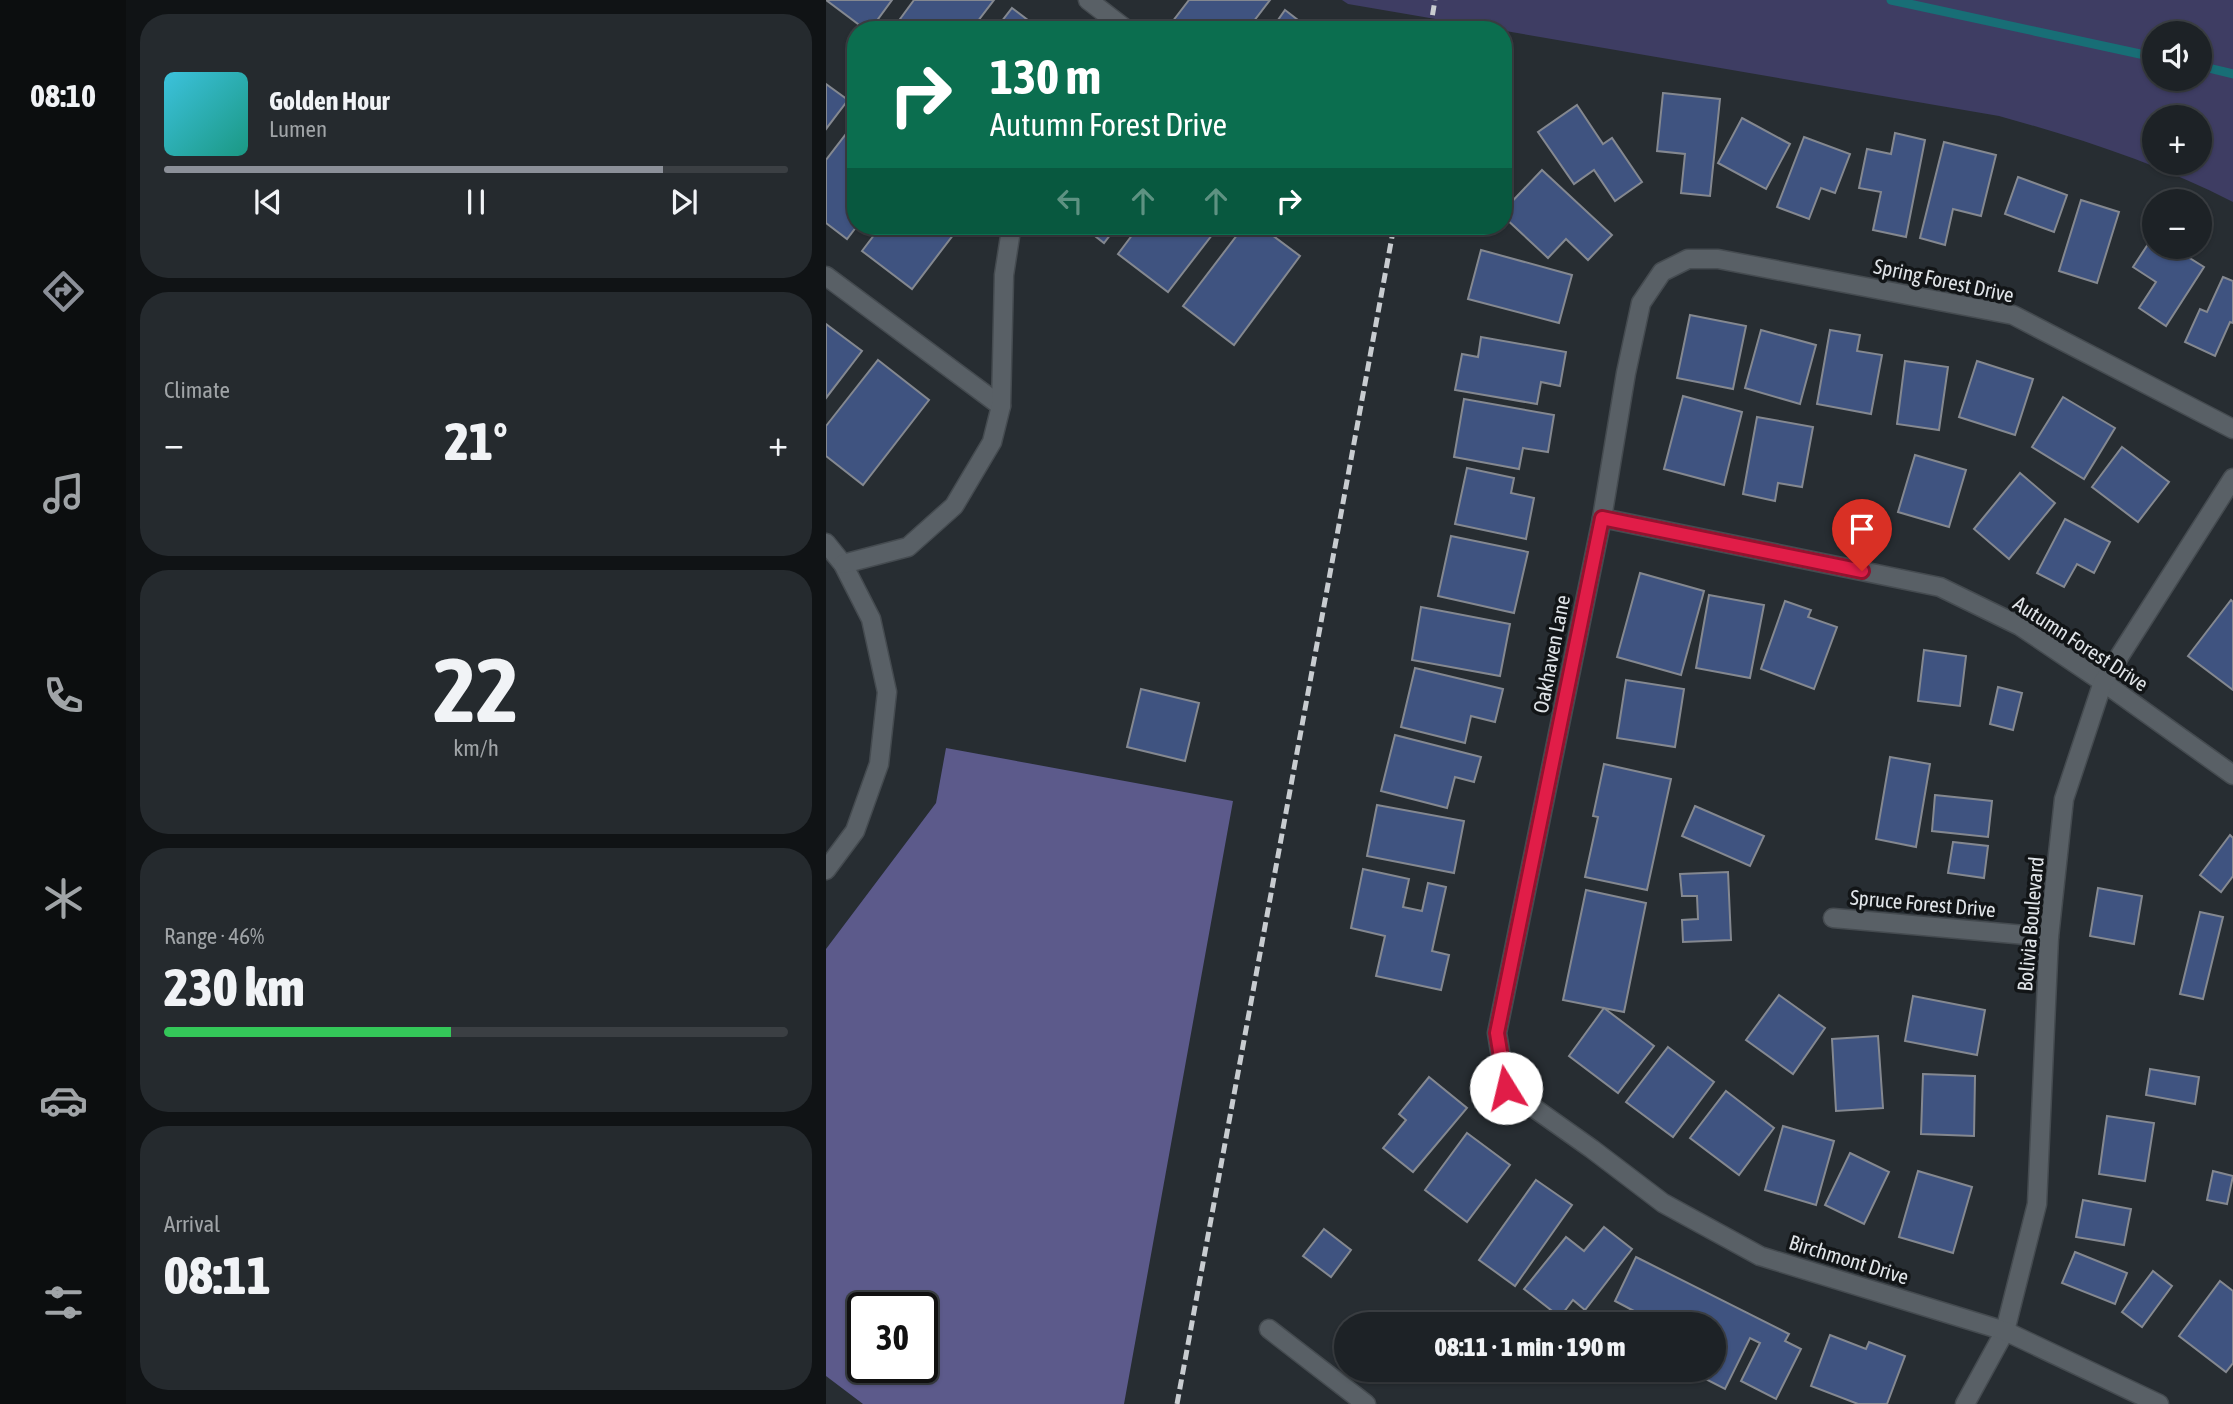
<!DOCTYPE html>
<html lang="en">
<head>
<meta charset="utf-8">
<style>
	:root { --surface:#1d2226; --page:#252a2e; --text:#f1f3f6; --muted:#a0a4a7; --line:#3b3f43; --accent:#8c9099 }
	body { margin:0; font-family:"Asap Condensed",sans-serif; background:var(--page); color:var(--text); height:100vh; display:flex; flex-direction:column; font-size:26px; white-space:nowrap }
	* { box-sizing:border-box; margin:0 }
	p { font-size:23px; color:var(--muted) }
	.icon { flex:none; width:38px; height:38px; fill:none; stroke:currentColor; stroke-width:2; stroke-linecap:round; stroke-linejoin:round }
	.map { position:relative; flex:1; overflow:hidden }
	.drawer { display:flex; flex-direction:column; gap:14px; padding:14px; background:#101315; width:700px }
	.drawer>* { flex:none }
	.top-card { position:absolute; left:21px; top:21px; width:665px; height:214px; border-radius:28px; box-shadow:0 2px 5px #0004,0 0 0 2px var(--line); background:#0b6e4f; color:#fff; overflow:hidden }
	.tools { position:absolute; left:1316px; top:21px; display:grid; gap:14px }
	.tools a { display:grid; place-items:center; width:70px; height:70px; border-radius:50%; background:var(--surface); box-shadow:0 2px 5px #0004,0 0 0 2px var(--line); font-size:35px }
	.speed { position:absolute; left:21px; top:1292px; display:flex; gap:14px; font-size:35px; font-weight:700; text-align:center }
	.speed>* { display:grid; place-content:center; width:91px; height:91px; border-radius:50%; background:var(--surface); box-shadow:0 2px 5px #0004,0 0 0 2px var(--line); line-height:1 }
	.speed .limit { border:4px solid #111; border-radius:10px; background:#fff; color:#111 }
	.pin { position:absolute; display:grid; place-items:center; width:60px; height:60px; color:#fff; margin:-72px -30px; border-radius:50% 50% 50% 0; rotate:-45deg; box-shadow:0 0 7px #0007 }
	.pin .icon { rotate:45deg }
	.me { position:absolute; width:77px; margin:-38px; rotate:351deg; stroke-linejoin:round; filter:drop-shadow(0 0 5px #0008) }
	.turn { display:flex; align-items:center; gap:24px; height:147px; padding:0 28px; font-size:32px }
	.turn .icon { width:91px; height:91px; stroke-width:2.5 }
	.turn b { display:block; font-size:49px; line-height:60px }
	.lanes { display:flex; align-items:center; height:66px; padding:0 28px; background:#0003; justify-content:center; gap:35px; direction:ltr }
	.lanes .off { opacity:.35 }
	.big { font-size:52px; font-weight:800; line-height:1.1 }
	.drawer .widget { flex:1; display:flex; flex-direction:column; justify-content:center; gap:10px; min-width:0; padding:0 24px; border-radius:28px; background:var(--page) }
	.drawer .dial { align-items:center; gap:0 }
	.dial b { font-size:91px; line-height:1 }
	.song { display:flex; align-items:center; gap:21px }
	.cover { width:84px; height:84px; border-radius:10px; background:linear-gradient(135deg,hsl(190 70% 55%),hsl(170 70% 35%)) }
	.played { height:7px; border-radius:4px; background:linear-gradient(90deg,var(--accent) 80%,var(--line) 80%) }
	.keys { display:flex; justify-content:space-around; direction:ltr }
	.heat { display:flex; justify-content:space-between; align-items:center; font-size:38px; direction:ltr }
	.charge { height:10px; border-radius:5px; background:linear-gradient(90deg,#34c759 46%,var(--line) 0) }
	.trip { position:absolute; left:508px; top:1312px; width:392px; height:70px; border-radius:35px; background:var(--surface); box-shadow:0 2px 5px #0004,0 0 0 2px var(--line); font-weight:800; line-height:70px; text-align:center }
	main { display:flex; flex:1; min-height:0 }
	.tabs { display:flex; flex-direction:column; width:126px; justify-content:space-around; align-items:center; background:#0c0e0f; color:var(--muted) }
	.tabs .icon { width:49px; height:49px }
	.tabs .active { color:var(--accent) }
	.tabs b { font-size:32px; color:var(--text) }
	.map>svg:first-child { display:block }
	.green { fill:#3e3d63; fill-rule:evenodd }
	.forest { fill:#5c5a8b; fill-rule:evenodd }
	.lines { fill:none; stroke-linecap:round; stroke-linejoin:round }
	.stream { stroke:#186e76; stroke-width:9 }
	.building { fill:#3f5380; stroke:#848890; stroke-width:2 }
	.minor-casing { stroke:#454b50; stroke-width:21 }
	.minor { stroke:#596066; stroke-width:18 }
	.rail { stroke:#c8ccd0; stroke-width:5; stroke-dasharray:10 5; stroke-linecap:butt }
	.route-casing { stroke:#92132f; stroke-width:18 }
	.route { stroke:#e11d48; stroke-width:12 }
	.labels { text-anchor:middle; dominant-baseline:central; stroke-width:7; stroke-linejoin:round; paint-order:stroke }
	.street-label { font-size:21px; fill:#e0e4e8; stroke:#121517 }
</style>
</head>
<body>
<main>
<nav class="tabs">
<b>08:10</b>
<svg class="icon active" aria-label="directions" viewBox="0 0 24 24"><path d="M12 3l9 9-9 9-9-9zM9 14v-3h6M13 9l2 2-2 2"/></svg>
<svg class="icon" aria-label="music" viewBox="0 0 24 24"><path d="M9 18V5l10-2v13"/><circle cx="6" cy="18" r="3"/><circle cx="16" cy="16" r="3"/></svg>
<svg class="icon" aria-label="phone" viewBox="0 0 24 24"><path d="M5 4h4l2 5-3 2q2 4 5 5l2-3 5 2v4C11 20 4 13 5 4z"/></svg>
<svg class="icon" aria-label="climate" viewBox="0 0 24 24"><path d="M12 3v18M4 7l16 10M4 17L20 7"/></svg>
<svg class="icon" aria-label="car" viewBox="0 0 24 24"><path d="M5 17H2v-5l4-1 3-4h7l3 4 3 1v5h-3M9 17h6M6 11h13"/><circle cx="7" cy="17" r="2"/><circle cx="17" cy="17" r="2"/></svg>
<svg class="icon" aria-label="filters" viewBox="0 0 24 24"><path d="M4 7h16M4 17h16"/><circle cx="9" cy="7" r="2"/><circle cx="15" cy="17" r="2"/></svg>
</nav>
<section class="drawer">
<div class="widget">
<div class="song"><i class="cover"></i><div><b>Golden Hour</b><p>Lumen</p></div></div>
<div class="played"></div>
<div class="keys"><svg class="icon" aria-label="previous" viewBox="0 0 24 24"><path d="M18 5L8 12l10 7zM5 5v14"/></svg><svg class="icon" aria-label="pause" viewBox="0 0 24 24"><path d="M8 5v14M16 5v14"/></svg><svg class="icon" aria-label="next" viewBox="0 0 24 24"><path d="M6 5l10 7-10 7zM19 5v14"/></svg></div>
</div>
<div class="widget"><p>Climate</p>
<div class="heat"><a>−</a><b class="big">21°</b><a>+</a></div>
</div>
<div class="widget dial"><b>22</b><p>km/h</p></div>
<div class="widget"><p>Range · 46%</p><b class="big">230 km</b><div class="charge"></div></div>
<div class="widget"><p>Arrival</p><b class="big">08:11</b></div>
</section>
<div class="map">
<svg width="1407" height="1404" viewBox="0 0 1407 1404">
	<rect width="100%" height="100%" fill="#272d32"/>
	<path class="green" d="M516 0H1407V202C1333 164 1253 138 1173 116L522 4ZM1328 33H1374V79H1328ZM1328 117H1374V163H1328Z"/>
	<path class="forest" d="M120 748 407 801 298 1404H37L0 1376V949L110 803ZM37 1307H96V1367H37Z"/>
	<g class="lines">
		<g class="stream">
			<polyline points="1065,0 1328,57"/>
			<polyline points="1374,66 1407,74"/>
		</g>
	</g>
	<g class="building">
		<polygon points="0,0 66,0 44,30 40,30"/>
		<polygon points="88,0 168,0 145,30 66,30"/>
		<polygon points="363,0 444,0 421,30 340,30"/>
		<polygon points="186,8 215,30 169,30"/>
		<polygon points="459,10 485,30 445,30"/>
		<polygon points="0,84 22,100 0,129"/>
		<polygon points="837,93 894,99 884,196 855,193 859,154 831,151"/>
		<polygon points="751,105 777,144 786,138 816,182 789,201 768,170 748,184 712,132"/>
		<polygon points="916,118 964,144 940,189 892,163"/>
		<polygon points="30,121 31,226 21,239 0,223 0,160"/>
		<polygon points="1069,133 1099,140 1080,237 1047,230 1055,192 1033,188 1041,149 1065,154"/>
		<polygon points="978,137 1024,154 1009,193 995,188 983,219 951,207"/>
		<polygon points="1118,142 1170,155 1155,216 1127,209 1119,245 1094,238"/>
		<polygon points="716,170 786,235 762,260 740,239 722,258 677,216 677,211"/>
		<polygon points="1192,177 1241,195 1228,232 1179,214"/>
		<polygon points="1255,200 1293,212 1271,283 1233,271"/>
		<polygon points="55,226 134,226 86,289 36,251"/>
		<polygon points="256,226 291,226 278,243"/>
		<polygon points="313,226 393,226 342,292 292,254"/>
		<polygon points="418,226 434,226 474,256 408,345 357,306"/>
		<polygon points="1328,235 1328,247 1346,247 1378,267 1340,326 1313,308 1330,282 1307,267"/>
		<polygon points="655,250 746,275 733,323 642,299"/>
		<polygon points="1397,277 1407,281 1407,323 1404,322 1389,356 1359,342 1374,309 1381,312"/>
		<polygon points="864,315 920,326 907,389 851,378"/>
		<polygon points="0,324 36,351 0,398"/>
		<polygon points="935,330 990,345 974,404 919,388"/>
		<polygon points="1004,330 1034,335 1031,351 1056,355 1045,414 991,404"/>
		<polygon points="655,337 740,352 734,386 715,382 711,404 629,390 636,354 652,357"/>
		<polygon points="52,360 103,400 37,485 0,456 0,426"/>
		<polygon points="1079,361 1122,367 1113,430 1071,424"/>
		<polygon points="1151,361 1207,379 1189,435 1133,417"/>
		<polygon points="857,396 916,412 898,485 838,469"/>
		<polygon points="1237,397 1289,428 1258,479 1206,447"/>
		<polygon points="638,399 728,415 722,452 697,448 693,469 628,457"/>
		<polygon points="931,417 987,427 976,487 952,483 949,501 917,494"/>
		<polygon points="1296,447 1343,482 1312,522 1266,487"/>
		<polygon points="1089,455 1140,470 1123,527 1072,512"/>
		<polygon points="641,468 688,478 685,493 708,498 700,539 629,524"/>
		<polygon points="1194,473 1229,503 1183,559 1148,529"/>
		<polygon points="1239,519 1284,542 1268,573 1251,564 1238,587 1211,573"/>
		<polygon points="625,536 702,552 688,613 612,596"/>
		<polygon points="814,573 878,591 855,675 791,657"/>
		<polygon points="883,595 938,605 924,678 870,668"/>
		<polygon points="1405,600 1407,602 1407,690 1362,656"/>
		<polygon points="959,601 985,610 982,617 1011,627 988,689 935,669"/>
		<polygon points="595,607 684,624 674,676 586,660"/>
		<polygon points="1098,650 1140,656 1134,706 1092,701"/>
		<polygon points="589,668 677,689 669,722 645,716 639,743 575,727"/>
		<polygon points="800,680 858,689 849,747 791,738"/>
		<polygon points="1172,687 1196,693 1187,730 1164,724"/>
		<polygon points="315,689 373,703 359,761 301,747"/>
		<polygon points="569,735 655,757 648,782 629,777 621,808 555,791"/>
		<polygon points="1064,757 1104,764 1090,847 1050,839"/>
		<polygon points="778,764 845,779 821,890 759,877 772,817 767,816"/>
		<polygon points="1109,795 1166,801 1162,837 1106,831"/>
		<polygon points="551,805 638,821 628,873 541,856"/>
		<polygon points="869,806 938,836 924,866 856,836"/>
		<polygon points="1404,835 1407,838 1407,876 1395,892 1374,875"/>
		<polygon points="1127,842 1162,846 1158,878 1122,873"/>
		<polygon points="537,869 583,879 577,907 596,911 602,883 620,887 606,951 623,955 615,990 550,976 559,936 525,928"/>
		<polygon points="902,872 905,940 857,942 856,920 872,919 871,896 856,896 854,874"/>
		<polygon points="1272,888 1316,896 1308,944 1264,936"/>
		<polygon points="760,890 820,903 798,1012 737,1000"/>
		<polygon points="1374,912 1397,917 1377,999 1354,994"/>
		<polygon points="953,995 999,1028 967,1074 920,1040"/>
		<polygon points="1087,996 1159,1010 1151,1055 1079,1041"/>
		<polygon points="778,1008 828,1046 792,1093 743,1056"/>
		<polygon points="1052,1036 1057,1108 1010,1111 1006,1039"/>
		<polygon points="842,1047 888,1082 847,1137 800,1102"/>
		<polygon points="1324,1069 1373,1077 1369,1104 1320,1095"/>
		<polygon points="1097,1074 1149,1076 1148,1136 1095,1134"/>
		<polygon points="603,1077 641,1108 587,1172 557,1148 580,1120 573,1114"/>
		<polygon points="900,1091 948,1128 913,1175 864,1138"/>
		<polygon points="1281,1116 1328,1123 1319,1181 1273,1174"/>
		<polygon points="957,1126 1008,1141 990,1205 939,1190"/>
		<polygon points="641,1133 684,1165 641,1222 599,1190"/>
		<polygon points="1024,1153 1063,1172 1038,1224 999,1205"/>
		<polygon points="1092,1171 1146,1187 1127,1253 1073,1237"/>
		<polygon points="1387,1171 1407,1176 1401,1204 1381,1200"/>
		<polygon points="710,1180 746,1205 689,1286 653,1260"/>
		<polygon points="1257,1200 1305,1209 1298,1245 1250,1237"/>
		<polygon points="778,1227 806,1249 759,1310 747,1300 734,1317 698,1289 740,1237 758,1251"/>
		<polygon points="498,1229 525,1250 505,1277 477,1256"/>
		<polygon points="1249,1252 1301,1273 1289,1304 1236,1283"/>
		<polygon points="810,1257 963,1334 959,1341 975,1349 950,1399 915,1381 934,1343 924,1338 899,1389 862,1370 887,1370 887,1325 804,1325 810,1312 789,1301"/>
		<polygon points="1327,1271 1346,1286 1316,1327 1296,1312"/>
		<polygon points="1394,1281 1407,1291 1407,1363 1400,1372 1353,1336"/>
		<polygon points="1004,1335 1040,1349 1043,1342 1079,1356 1061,1404 1032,1404 985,1386"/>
	</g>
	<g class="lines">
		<defs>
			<g id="minor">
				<polyline points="262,0 301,30"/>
				<polyline points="0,276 175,406"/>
				<polyline points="776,518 1114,587 1194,626 1277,682 1407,775"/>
				<polyline points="0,543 17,564 45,619 61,692 53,764 29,831 0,870"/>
				<polyline points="17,564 82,547 128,506 166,442 175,406 178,275 185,230 188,226"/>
				<polyline points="1007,918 1223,937"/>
				<polyline points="443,1329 540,1404"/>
				<polyline points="1139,1404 1179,1331 1211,1204 1223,937 1238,799 1277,682 1407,478"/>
				<polyline points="1333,1404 1179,1331 934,1256 837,1203 766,1149 680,1088 671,1033 776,518 800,373 815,303 836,272 862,259 892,259 1187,315 1407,429"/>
			</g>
		</defs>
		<use href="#minor" class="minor-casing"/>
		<use href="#minor" class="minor"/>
		<g class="rail">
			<polyline points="604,30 609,0"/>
			<polyline points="351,1404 568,226"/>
		</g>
	</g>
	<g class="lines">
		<defs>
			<polyline id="route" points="680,1088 671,1033 776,518 1036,571"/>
		</defs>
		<use href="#route" class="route-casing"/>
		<use href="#route" class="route"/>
	</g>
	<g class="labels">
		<g class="street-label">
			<text transform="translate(1118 280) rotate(12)">Spring Forest Drive</text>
			<text transform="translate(1255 643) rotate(33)">Autumn Forest Drive</text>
			<text transform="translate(725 654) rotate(-79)">Oakhaven Lane</text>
			<text transform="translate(1097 903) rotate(5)">Spruce Forest Drive</text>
			<text transform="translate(1204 924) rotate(-85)">Bolivia Boulevard</text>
			<text transform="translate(1023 1259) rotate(17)">Birchmont Drive</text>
		</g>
	</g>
</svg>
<div class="tools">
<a><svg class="icon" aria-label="sound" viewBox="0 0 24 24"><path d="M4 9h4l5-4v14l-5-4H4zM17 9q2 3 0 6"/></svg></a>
<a>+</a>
<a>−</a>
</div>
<div class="speed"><div class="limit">30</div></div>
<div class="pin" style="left:1036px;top:571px;background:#d93025"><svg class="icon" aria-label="arrive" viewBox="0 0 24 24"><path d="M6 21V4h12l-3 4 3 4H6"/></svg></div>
<svg class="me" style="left:680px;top:1088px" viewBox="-20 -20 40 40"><circle r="19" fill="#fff"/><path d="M0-13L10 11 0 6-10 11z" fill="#e11d48"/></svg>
<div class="trip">08:11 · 1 min · 190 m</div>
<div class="top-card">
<div class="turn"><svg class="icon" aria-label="right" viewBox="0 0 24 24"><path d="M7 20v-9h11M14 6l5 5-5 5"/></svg><div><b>130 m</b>Autumn Forest Drive</div></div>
<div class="lanes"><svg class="icon off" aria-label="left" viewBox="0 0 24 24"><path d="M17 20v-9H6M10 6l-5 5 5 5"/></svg><svg class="icon off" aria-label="ahead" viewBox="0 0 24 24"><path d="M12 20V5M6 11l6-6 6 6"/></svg><svg class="icon off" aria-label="ahead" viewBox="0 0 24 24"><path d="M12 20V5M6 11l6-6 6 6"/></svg><svg class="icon" aria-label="right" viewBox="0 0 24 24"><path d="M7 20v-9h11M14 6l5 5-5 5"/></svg></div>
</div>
</div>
</main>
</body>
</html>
